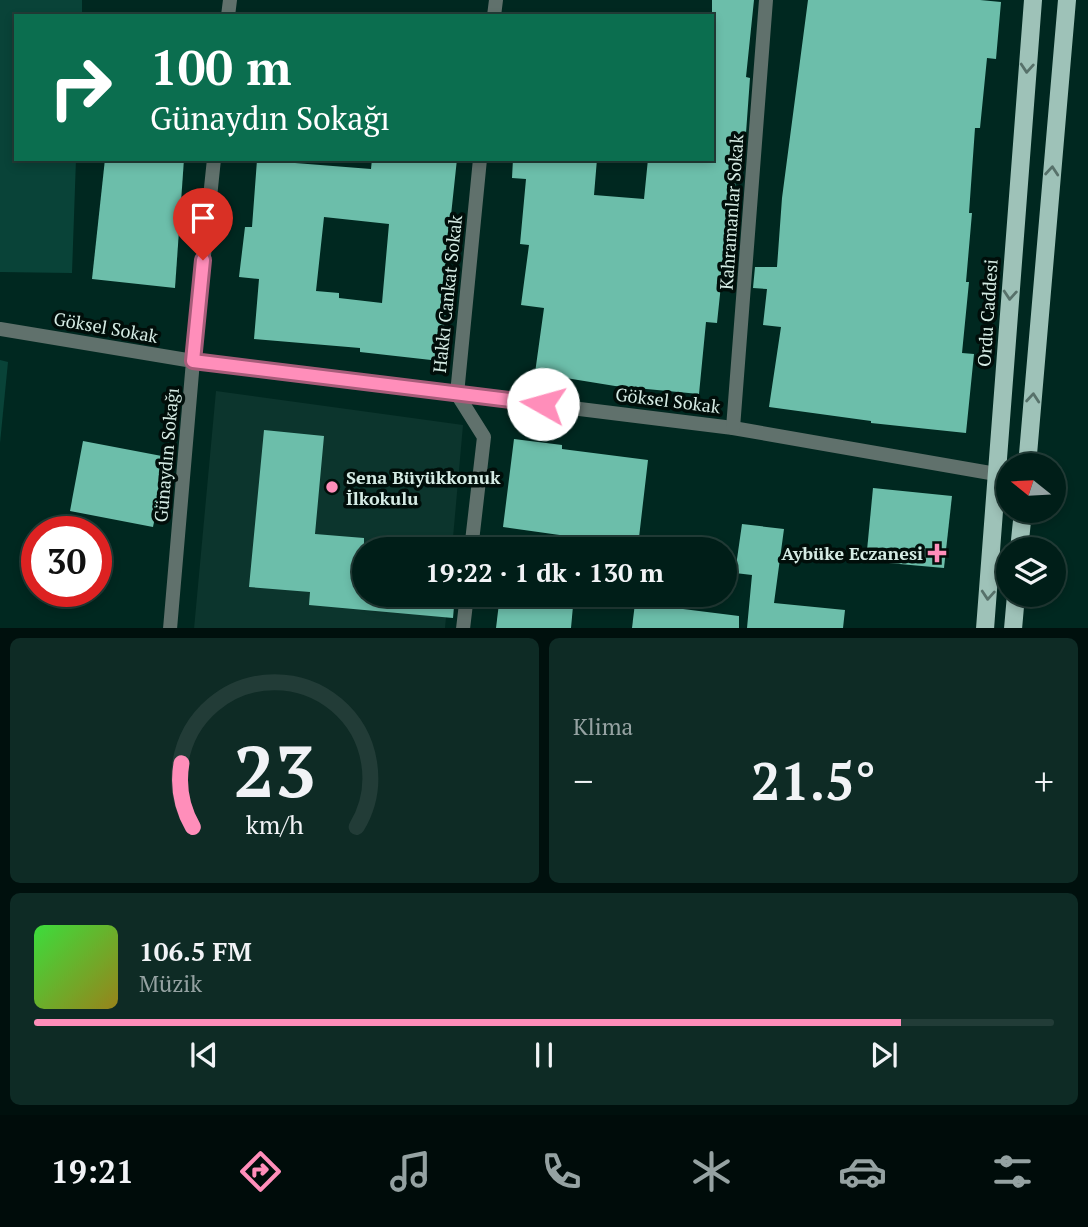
<!DOCTYPE html>
<html lang="tr">
<head>
<meta charset="utf-8">
<style>
	:root { --surface:#001e18; --page:#0e2b25; --text:#f1f3f6; --muted:#95a2a2; --line:#223c37; --accent:#ff8eba }
	body { margin:0; font-family:"PT Serif",serif; background:var(--page); color:var(--text); height:100vh; display:flex; flex-direction:column; font-size:26px; white-space:nowrap }
	* { box-sizing:border-box; margin:0 }
	p { font-size:23px; color:var(--muted) }
	.icon { flex:none; width:38px; height:38px; fill:none; stroke:currentColor; stroke-width:2; stroke-linecap:round; stroke-linejoin:round }
	.map { position:relative; height:628px; overflow:hidden }
	.side { display:flex; flex-direction:column; gap:10px; padding:10px; background:#00100d; flex:1 }
	.side>* { flex:none }
	.guide { position:absolute; left:14px; top:14px; width:700px; height:147px; border-radius:0px; box-shadow:0 4px 10px #0003,0 0 0 2px var(--line); background:#0b6e4f; color:#fff; overflow:hidden }
	.needle { width:46px; rotate:288deg }
	.tools { position:absolute; left:996px; top:453px; display:grid; gap:14px }
	.tools a { display:grid; place-items:center; width:70px; height:70px; border-radius:50%; background:var(--surface); box-shadow:0 4px 10px #0003,0 0 0 2px var(--line); font-size:35px }
	.speed { position:absolute; left:21px; top:516px; display:flex; gap:14px; font-size:35px; font-weight:700; text-align:center }
	.speed>* { display:grid; place-content:center; width:91px; height:91px; border-radius:50%; background:var(--surface); box-shadow:0 4px 10px #0003,0 0 0 2px var(--line); line-height:1 }
	.speed .limit { border:10px solid #d22; background:#fff; color:#111 }
	.pin { position:absolute; display:grid; place-items:center; width:60px; height:60px; color:#fff; margin:-72px -30px; border-radius:50% 50% 50% 0; rotate:-45deg; box-shadow:0 0 7px #0007 }
	.pin .icon { rotate:45deg }
	.me { position:absolute; width:77px; margin:-38px; rotate:277deg; stroke-linejoin:round; filter:drop-shadow(0 0 5px #0008) }
	.turn { display:flex; align-items:center; gap:24px; height:147px; padding:0 21px; font-size:32px }
	.turn .icon { width:91px; height:91px; stroke-width:2.5 }
	.turn b { display:block; font-size:49px; line-height:60px }
	.big { font-size:52px; font-weight:600; line-height:1.1 }
	.side .widget { flex:1; display:flex; flex-direction:column; justify-content:center; gap:10px; min-width:0; padding:0 24px; border-radius:10px; background:var(--page) }
	.side .dial { align-items:center; gap:0 }
	.dial svg { height:182px; overflow:visible; fill:none; stroke:var(--line); stroke-width:7; stroke-linecap:round; text-anchor:middle }
	.dial text { fill:var(--text); stroke:none }
	.song { display:flex; align-items:center; gap:21px }
	.cover { width:84px; height:84px; border-radius:10px; background:linear-gradient(135deg,hsl(120 70% 55%),hsl(50 70% 35%)) }
	.played { height:7px; border-radius:4px; background:linear-gradient(90deg,var(--accent) 85%,var(--line) 85%) }
	.keys { display:flex; justify-content:space-around; direction:ltr }
	.heat { display:flex; justify-content:space-between; align-items:center; font-size:38px; direction:ltr }
	.side .tiles { flex:1; display:grid; gap:10px; grid-template-columns:1fr 1fr }
	.widget:last-child { grid-column:span 2 }
	.trip { position:absolute; left:352px; top:537px; width:385px; height:70px; border-radius:35px; background:var(--surface); box-shadow:0 4px 10px #0003,0 0 0 2px var(--line); font-weight:600; line-height:70px; text-align:center }
	.dock { display:flex; height:112px; justify-content:space-around; align-items:center; background:#000c0a; color:var(--muted) }
	.dock .icon { width:49px; height:49px }
	.dock .current { color:var(--accent) }
	.dock b { font-size:32px; color:var(--text) }
	.map>svg:first-child { display:block }
	.built { fill:#0c352d }
	.green { fill:#094338 }
	.building { fill:#6cbeaa; fill-rule:evenodd }
	.lines { fill:none; stroke-linecap:round; stroke-linejoin:round }
	.minor { stroke:#60716c; stroke-width:14 }
	.tertiary { stroke:#60716c; stroke-width:14 }
	.primary { stroke:#9ec2b8; stroke-width:18 }
	.oneway { stroke:#57716a }
	.route-casing { stroke:#a65c79; stroke-width:18 }
	.route { stroke:#ff8eba; stroke-width:12 }
	.poi-dot { fill:#ff8eba; stroke:#010e0a; stroke-width:2.5 }
	.labels { text-anchor:middle; dominant-baseline:central; stroke-width:7; stroke-linejoin:round; paint-order:stroke }
	.street-label { font-size:18px; fill:#d5ebe4; stroke:#010e0a }
	.poi-label { font-size:18px; font-weight:bold; fill:#d5ebe4; stroke:#010e0a; text-anchor:start }
</style>
</head>
<body>
<div class="map">
<svg width="1088" height="629" viewBox="0 0 1088 629">
	<rect width="100%" height="100%" fill="#002820"/>
	<polygon class="built" points="216,391 463,425 452,549 364,550 364,595 448,595 445,628 194,629"/>
	<g class="green">
		<polygon points="0,0 82,0 82,16 16,16 16,159 76,159 72,273 0,272"/>
		<polygon points="0,360 8,362 0,443"/>
	</g>
	<g class="building">
		<polygon points="712,0 754,0 746,77 750,78 746,133 741,132 734,199 730,198 723,264 736,265 734,286 721,285 717,323 706,322 699,394 615,386 535,373 544,308 521,305 529,245 520,244 526,179 512,178 513,159 597,159 594,195 644,199 648,159 712,159"/>
		<polygon points="808,0 980,0 1001,2 996,59 987,58 980,128 975,128 969,213 972,213 966,282 969,282 962,353 974,354 966,433 871,423 871,421 769,407 781,327 763,325 767,289 753,288 755,267 777,267 782,198"/>
		<polygon points="105,159 184,159 175,288 92,279"/>
		<path d="M372 159H457L441 309 446 310 440 361 360 352V348L254 339 259 279 239 277 245 227H252L257 160 371 169ZM324 217 389 224 382 303 339 298V293L316 291Z"/>
		<polygon points="264,430 324,436 315,534 364,538 364,595 455,595 453,618 309,605 310,592 249,587"/>
		<polygon points="514,439 562,445 562,449 648,460 638,546 503,527"/>
		<polygon points="83,441 167,457 153,527 70,511"/>
		<polygon points="873,488 952,496 944,568 866,561"/>
		<polygon points="742,524 784,529 774,603 845,610 843,628 747,628 752,575 735,573"/>
		<polygon points="500,595 574,595 571,628 496,628"/>
		<polygon points="635,603 739,616 739,628 632,628"/>
	</g>
	<g class="lines">
		<g class="minor">
			<polyline points="494,16 496,0"/>
			<polyline points="0,329 193,361 733,428 996,474"/>
			<polyline points="733,428 766,0"/>
			<polyline points="471,550 484,437 457,394 480,159"/>
			<polyline points="463,629 467,595"/>
		</g>
		<g class="tertiary">
			<polyline points="228,16 230,0"/>
			<polyline points="170,629 193,361 214,159"/>
		</g>
		<g class="primary">
			<polyline points="1027,466 1067,0"/>
			<polyline points="1019,550 1023,511"/>
			<polyline points="985,629 1033,0"/>
			<polyline points="1013,629 1016,595"/>
		</g>
	</g>
	<defs><path id="oneway-chevron" d="M-2-3.5L2.5 0L-2 3.5" fill="none" stroke-width="1.6" stroke-linecap="round" stroke-linejoin="round" transform="scale(1.75)"/></defs>
	<g class="oneway">
		<use href="#oneway-chevron" transform="translate(1027 68) rotate(94)"/>
		<use href="#oneway-chevron" transform="translate(1052 171) rotate(-85)"/>
		<use href="#oneway-chevron" transform="translate(1010 295) rotate(94)"/>
		<use href="#oneway-chevron" transform="translate(1033 398) rotate(-85)"/>
		<use href="#oneway-chevron" transform="translate(988 595) rotate(94)"/>
	</g>
	<g class="lines">
		<defs>
			<polyline id="route" points="203,260 193,361 543,404"/>
		</defs>
		<use href="#route" class="route-casing"/>
		<use href="#route" class="route"/>
	</g>
	<g class="poi-dot">
		<circle cx="332" cy="487" r="7"/>
		<path d="M933.5 542.5h7v7h7v7h-7v7h-7v-7h-7v-7h7z"/>
	</g>
	<g class="labels">
		<g class="street-label">
			<text transform="translate(731 212) rotate(-86)">Kahramanlar Sokak</text>
			<text transform="translate(447 294) rotate(-84)">Hakkı Cankat Sokak</text>
			<text transform="translate(987 313) rotate(-86)">Ordu Caddesi</text>
			<text transform="translate(106 327) rotate(10)">Göksel Sokak</text>
			<text transform="translate(668 400) rotate(7)">Göksel Sokak</text>
			<text transform="translate(166 455) rotate(-85)">Günaydın Sokağı</text>
		</g>
		<g class="poi-label">
			<text x="346" y="477">Sena Büyükkonuk<tspan x="346" dy="21">İlkokulu</tspan></text>
			<text x="923" y="553" text-anchor="end">Aybüke Eczanesi</text>
		</g>
	</g>
</svg>
<div class="tools">
<a><svg class="needle" viewBox="-14 -14 28 28"><path d="M0-13l5 13h-10z" fill="#e53935"/><path d="M0 13l5-13h-10z" fill="#95a2a2"/></svg></a>
<a><svg class="icon" aria-label="layers" viewBox="0 0 24 24"><path d="M12 4l9 5-9 5-9-5zM3 14l9 5 9-5"/></svg></a>
</div>
<div class="speed"><div class="limit">30</div></div>
<div class="pin" style="left:203px;top:260px;background:#d93025"><svg class="icon" aria-label="arrive" viewBox="0 0 24 24"><path d="M6 21V4h12l-3 4 3 4H6"/></svg></div>
<svg class="me" style="left:543px;top:404px" viewBox="-20 -20 40 40"><circle r="19" fill="#fff"/><path d="M0-13L10 11 0 6-10 11z" fill="#ff8eba"/></svg>
<div class="trip">19:22 · 1 dk · 130 m</div>
<div class="guide">
<div class="turn"><svg class="icon" aria-label="right" viewBox="0 0 24 24"><path d="M7 20v-9h11M14 6l5 5-5 5"/></svg><div><b>100 m</b>Günaydın Sokağı</div></div>
</div>
</div>
<section class="side">
<div class="tiles">
<div class="widget dial"><svg viewBox="0 0 100 80">
<path d="M14 69A42 42 0 1 1 86 69"/>
<path d="M14 69A42 42 0 0 1 9 41" stroke="#ff8eba"/>
<text x="50" y="56" font-size="32" font-weight="700">23</text>
<text x="50" y="72" font-size="11">km/h</text>
</svg></div>
<div class="widget"><p>Klima</p>
<div class="heat"><a>−</a><b class="big">21.5°</b><a>+</a></div>
</div>
<div class="widget">
<div class="song"><i class="cover"></i><div><b>106.5 FM</b><p>Müzik</p></div></div>
<div class="played"></div>
<div class="keys"><svg class="icon" aria-label="previous" viewBox="0 0 24 24"><path d="M18 5L8 12l10 7zM5 5v14"/></svg><svg class="icon" aria-label="pause" viewBox="0 0 24 24"><path d="M8 5v14M16 5v14"/></svg><svg class="icon" aria-label="next" viewBox="0 0 24 24"><path d="M6 5l10 7-10 7zM19 5v14"/></svg></div>
</div>
</div>
</section>
<nav class="dock">
<b>19:21</b>
<svg class="icon current" aria-label="directions" viewBox="0 0 24 24"><path d="M12 3l9 9-9 9-9-9zM9 14v-3h6M13 9l2 2-2 2"/></svg>
<svg class="icon" aria-label="music" viewBox="0 0 24 24"><path d="M9 18V5l10-2v13"/><circle cx="6" cy="18" r="3"/><circle cx="16" cy="16" r="3"/></svg>
<svg class="icon" aria-label="phone" viewBox="0 0 24 24"><path d="M5 4h4l2 5-3 2q2 4 5 5l2-3 5 2v4C11 20 4 13 5 4z"/></svg>
<svg class="icon" aria-label="climate" viewBox="0 0 24 24"><path d="M12 3v18M4 7l16 10M4 17L20 7"/></svg>
<svg class="icon" aria-label="car" viewBox="0 0 24 24"><path d="M5 17H2v-5l4-1 3-4h7l3 4 3 1v5h-3M9 17h6M6 11h13"/><circle cx="7" cy="17" r="2"/><circle cx="17" cy="17" r="2"/></svg>
<svg class="icon" aria-label="filters" viewBox="0 0 24 24"><path d="M4 7h16M4 17h16"/><circle cx="9" cy="7" r="2"/><circle cx="15" cy="17" r="2"/></svg>
</nav>
</body>
</html>
